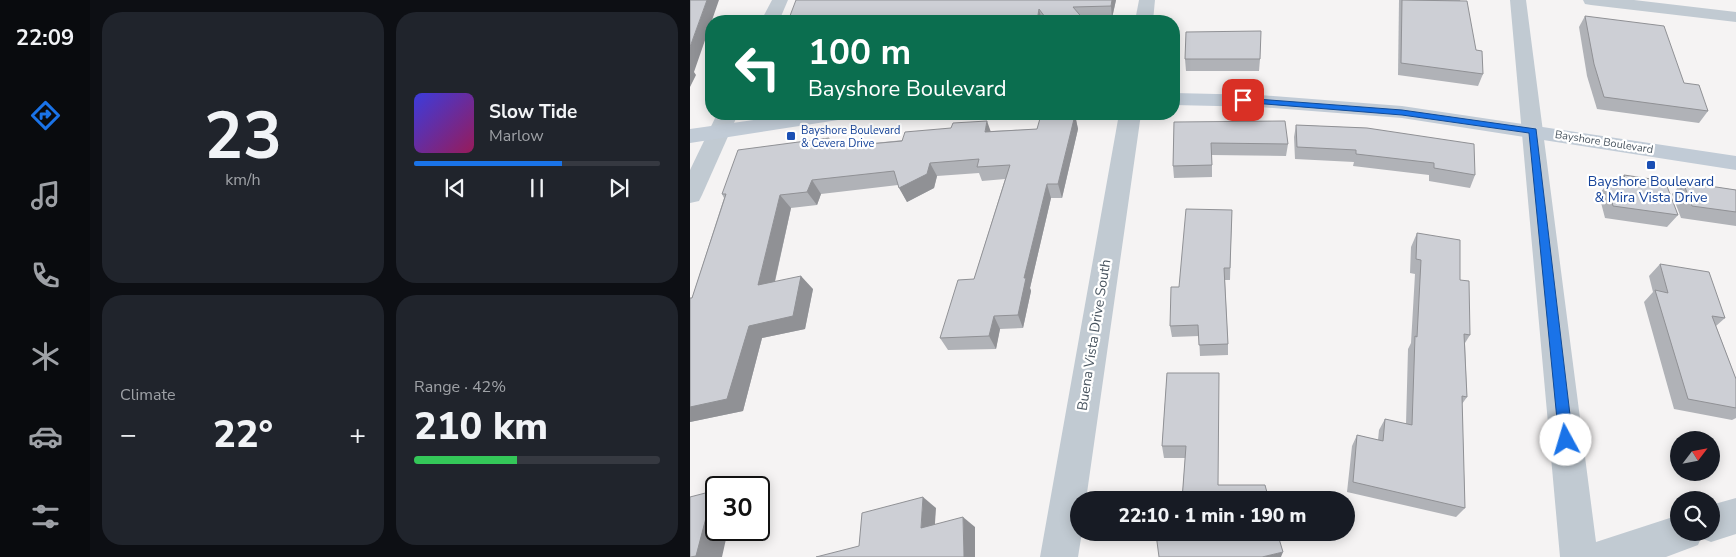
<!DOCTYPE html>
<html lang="en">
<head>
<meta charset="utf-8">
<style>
	:root { --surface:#171b24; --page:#20242c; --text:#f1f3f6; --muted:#9ea1a6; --line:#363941; --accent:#1a73e8 }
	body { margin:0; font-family:"Nunito Sans",sans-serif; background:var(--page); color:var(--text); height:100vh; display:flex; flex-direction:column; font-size:19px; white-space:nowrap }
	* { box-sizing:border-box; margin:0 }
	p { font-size:16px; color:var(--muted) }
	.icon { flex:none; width:28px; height:28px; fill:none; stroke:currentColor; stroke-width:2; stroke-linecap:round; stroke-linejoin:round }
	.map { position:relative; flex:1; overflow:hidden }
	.side { display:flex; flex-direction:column; gap:12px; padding:12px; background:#0d0f14; width:600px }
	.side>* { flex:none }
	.guide { position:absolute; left:15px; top:15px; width:475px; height:105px; border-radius:20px; box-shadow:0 2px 12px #0003; background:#0b6e4f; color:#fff; overflow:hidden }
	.needle { width:32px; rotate:58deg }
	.tools { position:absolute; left:980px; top:431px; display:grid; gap:10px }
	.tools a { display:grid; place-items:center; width:50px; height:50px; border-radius:50%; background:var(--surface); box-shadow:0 2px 12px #0003; font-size:25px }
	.speed { position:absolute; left:15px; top:476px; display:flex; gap:10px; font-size:25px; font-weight:700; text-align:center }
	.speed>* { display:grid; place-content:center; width:65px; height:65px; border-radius:50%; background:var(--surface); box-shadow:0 2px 12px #0003; line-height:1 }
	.speed .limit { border:2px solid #111; border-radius:8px; background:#fff; color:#111 }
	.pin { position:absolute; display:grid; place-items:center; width:42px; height:42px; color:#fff; margin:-21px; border-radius:10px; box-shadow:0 2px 8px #0006 }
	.me { position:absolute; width:55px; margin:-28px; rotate:354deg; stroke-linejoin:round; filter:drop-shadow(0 0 4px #0008) }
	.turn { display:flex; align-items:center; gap:18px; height:105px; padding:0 20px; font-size:22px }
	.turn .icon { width:65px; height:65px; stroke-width:2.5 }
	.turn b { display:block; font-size:35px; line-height:42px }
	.big { font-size:38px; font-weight:800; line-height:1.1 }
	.side .card { flex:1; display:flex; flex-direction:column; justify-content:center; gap:8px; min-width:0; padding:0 18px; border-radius:20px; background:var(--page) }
	.side .dial { align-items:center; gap:0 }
	.dial b { font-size:65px; line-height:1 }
	.song { display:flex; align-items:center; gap:15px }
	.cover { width:60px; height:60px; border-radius:8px; background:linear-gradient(135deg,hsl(240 70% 55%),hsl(330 70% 35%)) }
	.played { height:5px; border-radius:2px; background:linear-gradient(90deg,var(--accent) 60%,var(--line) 60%) }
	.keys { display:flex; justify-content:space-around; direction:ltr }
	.heat { display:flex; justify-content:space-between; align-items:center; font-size:28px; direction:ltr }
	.charge { height:8px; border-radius:4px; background:linear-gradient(90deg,#34c759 42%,var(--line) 0) }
	.side .tiles { flex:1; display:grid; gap:12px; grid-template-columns:repeat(2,1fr) }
	.trip { position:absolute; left:380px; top:491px; width:285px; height:50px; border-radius:25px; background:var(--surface); box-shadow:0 2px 12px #0003; font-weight:800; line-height:50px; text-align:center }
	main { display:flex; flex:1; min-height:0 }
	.tab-bar { display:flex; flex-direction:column; width:90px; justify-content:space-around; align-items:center; background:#090b0e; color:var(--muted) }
	.tab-bar .icon { width:35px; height:35px }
	.tab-bar .current { color:var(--accent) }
	.tab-bar b { font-size:22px; color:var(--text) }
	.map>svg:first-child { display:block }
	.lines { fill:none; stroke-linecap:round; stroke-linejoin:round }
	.minor { fill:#c1cad2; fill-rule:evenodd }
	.secondary { fill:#c1cbd6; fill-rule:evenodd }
	.wall { fill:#b0b2b7 }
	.shaded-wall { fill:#909195 }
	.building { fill:#cdcfd5; stroke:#909195 }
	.route { fill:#1a73e8; stroke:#114b97 }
	.transit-dot { fill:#1a4fb4; stroke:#fff; stroke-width:2 }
	.labels { text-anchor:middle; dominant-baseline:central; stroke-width:4.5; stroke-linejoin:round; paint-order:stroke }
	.far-transit-label { font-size:11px; fill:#164399; stroke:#fff; text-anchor:start }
	.far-street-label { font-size:11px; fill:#4a5661; stroke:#fff }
	.transit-label { font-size:14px; fill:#164399; stroke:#fff }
	.street-label { font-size:14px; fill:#4a5661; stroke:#fff }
</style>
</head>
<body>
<main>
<nav class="tab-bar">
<b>22:09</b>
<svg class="icon current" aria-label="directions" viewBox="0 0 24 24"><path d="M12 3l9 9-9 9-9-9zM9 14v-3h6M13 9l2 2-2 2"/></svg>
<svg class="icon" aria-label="music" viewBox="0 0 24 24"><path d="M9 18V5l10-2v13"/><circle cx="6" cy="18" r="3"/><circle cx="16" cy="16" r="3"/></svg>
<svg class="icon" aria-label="phone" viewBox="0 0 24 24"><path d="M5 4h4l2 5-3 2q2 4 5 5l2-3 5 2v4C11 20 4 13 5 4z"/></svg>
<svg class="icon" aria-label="climate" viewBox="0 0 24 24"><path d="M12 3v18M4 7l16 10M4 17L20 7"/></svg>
<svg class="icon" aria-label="car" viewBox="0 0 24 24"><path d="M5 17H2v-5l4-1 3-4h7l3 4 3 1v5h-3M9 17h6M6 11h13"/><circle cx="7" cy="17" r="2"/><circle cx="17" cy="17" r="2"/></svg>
<svg class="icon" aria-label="filters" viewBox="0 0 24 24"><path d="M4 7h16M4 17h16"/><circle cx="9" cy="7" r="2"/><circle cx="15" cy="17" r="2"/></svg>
</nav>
<section class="side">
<div class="tiles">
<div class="card dial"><b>23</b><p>km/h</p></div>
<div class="card">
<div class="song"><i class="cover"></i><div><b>Slow Tide</b><p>Marlow</p></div></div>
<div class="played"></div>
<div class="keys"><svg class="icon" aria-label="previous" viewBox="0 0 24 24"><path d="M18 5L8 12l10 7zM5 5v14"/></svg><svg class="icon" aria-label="pause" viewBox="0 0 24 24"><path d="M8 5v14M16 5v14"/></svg><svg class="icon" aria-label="next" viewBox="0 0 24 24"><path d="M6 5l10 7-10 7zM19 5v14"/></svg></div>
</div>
<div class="card"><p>Climate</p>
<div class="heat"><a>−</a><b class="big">22°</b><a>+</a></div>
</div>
<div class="card"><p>Range · 42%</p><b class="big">210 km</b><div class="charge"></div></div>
</div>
</section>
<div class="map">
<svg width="1046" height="557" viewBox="0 0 1046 557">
	<rect width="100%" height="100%" fill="#f5f3f3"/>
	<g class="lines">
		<g class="minor">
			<polygon points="82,0 98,0 89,21 71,21"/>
			<polygon points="449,0 465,0 463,21 445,21"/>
			<polygon points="820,0 836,0 906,542 989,515 989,532 1021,532 1021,505 1046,498 1046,534 1021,542 1011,538 1008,545 976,557 870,557"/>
			<polygon points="893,0 944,0 1046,12 1046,22 901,5 895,4"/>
			<polygon points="27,114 48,114 12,195 9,201 0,203 0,170"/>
			<polygon points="429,114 451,114 396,500 389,500 389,532 392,532 388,557 350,557"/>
		</g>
		<g class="secondary">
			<polygon points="484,93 570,95 712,106 1046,156 1046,170 712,118 570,107 484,105"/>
			<polygon points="106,114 159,114 155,118 148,120 0,143 0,129"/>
		</g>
	</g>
	<g class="wall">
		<polygon points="426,0 422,18 392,18 395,21 353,21 352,20 98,21"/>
		<polygon points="709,0 770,0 793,74 788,86 708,75"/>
		<polygon points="895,16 994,83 1018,111 1009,123 907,109 897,76 889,27"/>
		<polygon points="495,59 570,59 569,71 496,71"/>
		<polygon points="385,115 388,129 372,198 361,198 340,288 341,291 333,328 310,329 306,349 258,350 250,338 284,279 315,179 292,181 289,173 247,176 244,188 217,202 208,185 131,194 127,205 101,208 85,282 123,289 115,329 72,338 53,411 0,422 0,298 2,298 34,198 32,194 145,147 301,131 347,129"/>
		<polygon points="484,122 598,144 596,156 522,155 522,177 484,178 483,166"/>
		<polygon points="606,125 677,128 785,175 780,188 739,181 739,175 663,166 664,162 605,159 604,137"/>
		<polygon points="934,175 988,215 977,227 915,218 909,195 917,183 927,184"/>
		<polygon points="993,182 1046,190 1046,226 991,218 982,194"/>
		<polygon points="542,210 540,280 535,280 538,344 538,355 510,356 509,336 482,337 480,326 489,287"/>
		<polygon points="727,233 770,280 780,335 775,343 777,397 772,404 775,508 766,517 657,492 662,446 667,435 688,440 689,430 695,419 716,424 718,349 721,343 725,274 720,273 721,247"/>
		<polygon points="970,264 1035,318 1026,326 1046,379 1046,418 1042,420 984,409 954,302 963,292 959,276"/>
		<polygon points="477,373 528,485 492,500 495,458 474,458 472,446"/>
	</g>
	<g class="shaded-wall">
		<polygon points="17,0 29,0 4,72 6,75 0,87 0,47"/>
		<polygon points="422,0 426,0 422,18 421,6"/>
		<polygon points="349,9 352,21 347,21"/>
		<polygon points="385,115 388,129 372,198 368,184"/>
		<polygon points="297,121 302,135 295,132"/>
		<polygon points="139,138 148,151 135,148"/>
		<polygon points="240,163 247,176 244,188 217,202 209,188"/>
		<polygon points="122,180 131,194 127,205 117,192"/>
		<polygon points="357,184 361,198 340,288 341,291 333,328 328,315 334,278"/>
		<polygon points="90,195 101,208 81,298 68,285"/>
		<polygon points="111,276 123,289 115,329 72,338 53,411 0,422 0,407 59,326"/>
		<polygon points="304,316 310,329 306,349 299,336"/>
		<polygon points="23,491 26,493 26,530 38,530 32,557 3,557"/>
		<polygon points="233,497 246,508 244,538 231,528"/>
		<polygon points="273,517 285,527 285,557 274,557"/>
		<polygon points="593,552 591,557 572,557"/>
	</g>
	<g class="building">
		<polygon points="0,0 17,0 0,47"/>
		<polygon points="106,0 422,0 421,6 383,7 395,21 358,21 349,9 347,21 98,21"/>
		<polygon points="712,0 777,1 786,50 792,51 793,74 711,63"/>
		<polygon points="895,16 974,26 994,83 1009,85 1018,111 914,97 904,64"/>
		<polygon points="571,31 570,59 495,59 496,32"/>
		<polygon points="351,115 385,115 368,184 357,184 334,278 336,278 328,315 304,316 299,336 250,338 268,280 284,279 320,165 287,167 289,159 240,163 237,174 209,188 204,171 122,180 117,192 90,195 68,285 111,276 103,316 59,326 37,399 0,407 0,298 2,298 36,194 32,194 48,150 139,138 135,148 212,141 215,132 261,128 263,123 297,121 295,132 347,129"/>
		<polygon points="595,121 598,144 521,143 522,165 483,166 484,122"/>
		<polygon points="606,125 677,128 784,144 785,175 744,168 744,163 666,154 666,150 607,147"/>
		<polygon points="934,175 975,181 988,215 923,206 917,183 938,186"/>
		<polygon points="993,182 1046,190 1046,212 1002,206"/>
		<polygon points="496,209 542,210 540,268 534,268 538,344 509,345 508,325 480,326 481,287 489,287"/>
		<polygon points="727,233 770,240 770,280 779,281 780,335 774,334 777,397 772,396 775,508 663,482 667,435 693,441 695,419 722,425 725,336 727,337 731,260 726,259"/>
		<polygon points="970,264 1019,272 1035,318 1022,316 1046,379 1046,408 998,399 965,290 978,293"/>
		<polygon points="477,373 529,373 528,485 575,485 579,500 492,500 496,446 472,446"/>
		<polygon points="23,491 6,556 0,557 0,497"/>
		<polygon points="233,497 231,528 273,517 274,557 126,557 169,546 172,513"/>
		<polygon points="471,532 587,532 593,552 572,557 469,557 466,534"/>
	</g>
	<polygon class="route" points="553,98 712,110 846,129 883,440 881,445 876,447 871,445 869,440 839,133 712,115 550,102 550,99"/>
	<g class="transit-dot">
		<rect x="96" y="131" width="10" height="10" rx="2.5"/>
		<rect x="956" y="160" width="10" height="10" rx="2.5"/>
	</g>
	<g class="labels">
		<g class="far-transit-label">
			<text x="111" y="130">Bayshore Boulevard<tspan x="111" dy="13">&amp; Cevera Drive</tspan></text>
		</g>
		<g class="far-street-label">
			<text transform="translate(914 142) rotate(9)">Bayshore Boulevard</text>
		</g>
		<g class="transit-label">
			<text x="961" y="181">Bayshore Boulevard<tspan x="961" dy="16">&amp; Mira Vista Drive</tspan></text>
		</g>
		<g class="street-label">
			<text transform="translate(404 335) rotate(-81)">Buena Vista Drive South</text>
		</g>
	</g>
</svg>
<div class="tools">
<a><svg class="needle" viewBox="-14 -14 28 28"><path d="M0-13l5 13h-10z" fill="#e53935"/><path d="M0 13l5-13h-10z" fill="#9ea1a6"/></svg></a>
<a><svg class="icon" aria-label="search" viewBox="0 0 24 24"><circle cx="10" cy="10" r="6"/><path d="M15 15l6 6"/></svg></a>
</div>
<div class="speed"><div class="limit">30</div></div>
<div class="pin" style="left:553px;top:100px;background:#d93025"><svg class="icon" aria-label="arrive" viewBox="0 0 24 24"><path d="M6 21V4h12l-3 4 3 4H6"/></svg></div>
<svg class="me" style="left:876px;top:440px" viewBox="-20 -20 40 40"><circle r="19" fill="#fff"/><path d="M0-13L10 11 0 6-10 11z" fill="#1a73e8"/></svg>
<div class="trip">22:10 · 1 min · 190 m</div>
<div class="guide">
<div class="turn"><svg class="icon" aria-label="left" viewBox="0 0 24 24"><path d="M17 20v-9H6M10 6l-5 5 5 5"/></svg><div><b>100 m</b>Bayshore Boulevard</div></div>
</div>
</div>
</main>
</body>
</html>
